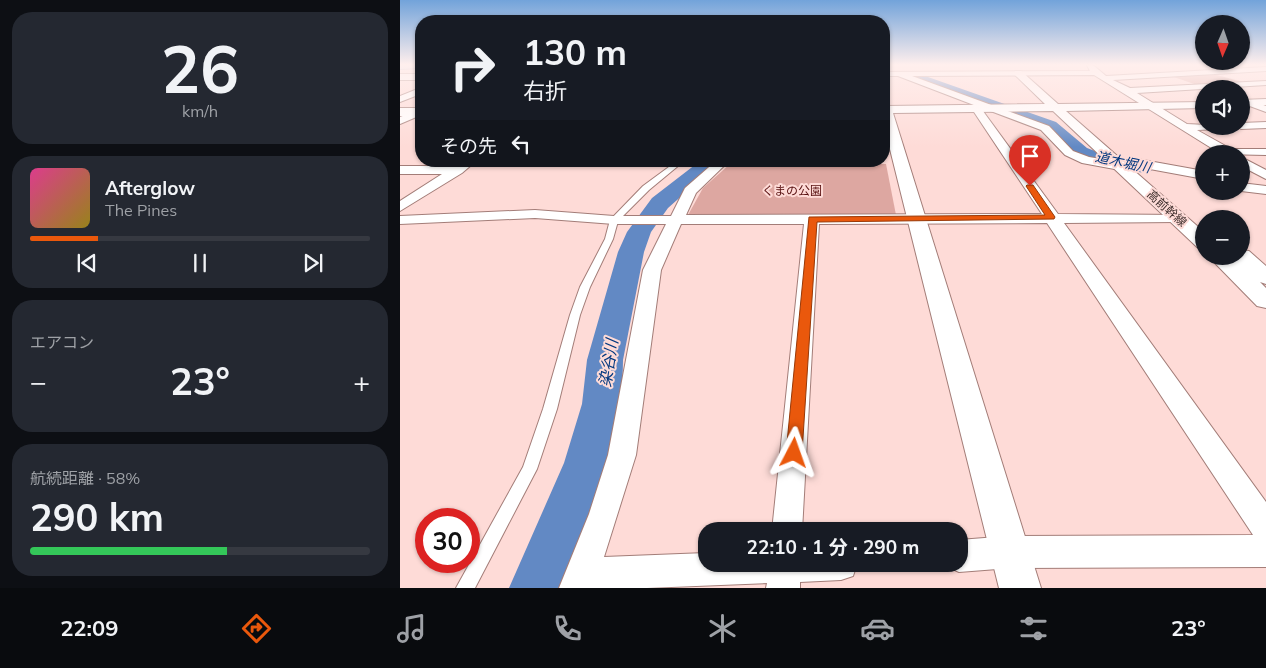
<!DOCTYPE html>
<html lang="ja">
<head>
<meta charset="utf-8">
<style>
	:root { --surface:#171b24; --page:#242831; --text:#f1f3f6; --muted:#9ea1a6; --line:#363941; --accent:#ea580c }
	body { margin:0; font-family:Mulish,"Noto Sans JP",sans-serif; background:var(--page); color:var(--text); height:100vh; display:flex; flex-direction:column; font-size:19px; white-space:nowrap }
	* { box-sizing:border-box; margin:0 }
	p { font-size:16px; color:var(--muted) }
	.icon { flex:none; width:28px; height:28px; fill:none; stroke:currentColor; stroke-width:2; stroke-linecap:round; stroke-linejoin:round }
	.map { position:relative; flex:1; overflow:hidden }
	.side { display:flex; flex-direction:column; gap:12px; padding:12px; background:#0d0f14; width:400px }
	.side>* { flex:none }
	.guide { position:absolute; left:15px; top:15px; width:475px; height:152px; border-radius:20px; box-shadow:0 1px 4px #0004; background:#171b24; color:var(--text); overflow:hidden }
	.needle { width:32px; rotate:182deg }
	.tools { position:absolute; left:795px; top:15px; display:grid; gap:10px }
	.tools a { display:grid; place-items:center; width:55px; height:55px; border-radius:50%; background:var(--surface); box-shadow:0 1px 4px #0004; font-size:25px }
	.speed { position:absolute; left:15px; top:508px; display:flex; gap:10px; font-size:25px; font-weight:700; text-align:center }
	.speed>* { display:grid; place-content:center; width:65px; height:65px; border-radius:50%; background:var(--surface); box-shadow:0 1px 4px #0004; line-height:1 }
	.speed .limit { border:8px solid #d22; background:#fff; color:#111 }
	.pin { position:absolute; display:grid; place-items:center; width:42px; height:42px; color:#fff; margin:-51px -21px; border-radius:50% 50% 50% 0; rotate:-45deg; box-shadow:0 0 5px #0007 }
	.pin .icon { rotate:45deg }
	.me { position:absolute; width:55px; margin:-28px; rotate:4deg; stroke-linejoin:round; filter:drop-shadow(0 0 4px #0008) }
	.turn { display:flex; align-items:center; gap:18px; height:105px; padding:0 25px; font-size:22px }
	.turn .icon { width:65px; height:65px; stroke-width:2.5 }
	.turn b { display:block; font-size:35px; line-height:42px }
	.then { display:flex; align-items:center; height:48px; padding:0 25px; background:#0003; gap:10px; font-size:19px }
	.big { font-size:38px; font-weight:700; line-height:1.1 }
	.side .card { flex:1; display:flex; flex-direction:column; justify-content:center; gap:8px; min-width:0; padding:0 18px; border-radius:20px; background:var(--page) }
	.side .dial { align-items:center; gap:0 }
	.dial b { font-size:65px; line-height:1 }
	.song { display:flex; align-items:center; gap:15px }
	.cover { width:60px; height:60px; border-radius:8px; background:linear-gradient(135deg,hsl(330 70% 55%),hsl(50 70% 35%)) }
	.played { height:5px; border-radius:2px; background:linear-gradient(90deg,var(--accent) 20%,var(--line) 20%) }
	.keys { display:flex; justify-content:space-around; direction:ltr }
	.heat { display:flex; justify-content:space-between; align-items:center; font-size:28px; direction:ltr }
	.charge { height:8px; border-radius:4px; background:linear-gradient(90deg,#34c759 58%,var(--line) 0) }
	.trip { position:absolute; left:298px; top:522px; width:270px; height:50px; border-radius:20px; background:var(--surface); box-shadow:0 1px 4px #0004; font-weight:700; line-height:50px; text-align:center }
	.tabs { display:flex; height:80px; justify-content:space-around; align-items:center; background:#090b0e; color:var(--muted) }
	.tabs .icon { width:35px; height:35px }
	.tabs .active { color:var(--accent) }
	.tabs b { font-size:22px; color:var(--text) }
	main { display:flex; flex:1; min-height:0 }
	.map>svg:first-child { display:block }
	.green { fill:#dda7a1 }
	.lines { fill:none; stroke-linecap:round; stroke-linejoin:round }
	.river { fill:#6289c4; fill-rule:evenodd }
	.service-casing { stroke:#a37d78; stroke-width:2 }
	.minor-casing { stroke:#a37d78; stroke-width:2 }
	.tertiary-casing { stroke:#a37d78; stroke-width:2 }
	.primary-casing { stroke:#8592ad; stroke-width:2 }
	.service { fill:#fff; fill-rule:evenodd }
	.minor { fill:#fff; fill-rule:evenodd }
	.tertiary { fill:#fff; fill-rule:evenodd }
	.primary { fill:#ccddf7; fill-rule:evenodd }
	.route { fill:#ea580c; stroke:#983908 }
	.labels { text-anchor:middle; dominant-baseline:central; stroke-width:4; stroke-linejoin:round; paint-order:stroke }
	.far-park-label { font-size:12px; fill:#581010; stroke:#fedbd7 }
	.far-street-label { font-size:12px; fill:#40302e; stroke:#fedbd7 }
	.far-water-label { font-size:14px; font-style:italic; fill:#04387f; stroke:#fedbd7 }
	.water-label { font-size:16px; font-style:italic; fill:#04387f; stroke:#fedbd7 }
</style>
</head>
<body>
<main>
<section class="side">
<div class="card dial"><b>26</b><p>km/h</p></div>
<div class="card">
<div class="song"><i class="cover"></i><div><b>Afterglow</b><p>The Pines</p></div></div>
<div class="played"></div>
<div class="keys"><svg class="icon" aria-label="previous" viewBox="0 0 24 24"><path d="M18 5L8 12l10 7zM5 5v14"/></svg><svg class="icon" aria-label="pause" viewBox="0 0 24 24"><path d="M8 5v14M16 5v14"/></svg><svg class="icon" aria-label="next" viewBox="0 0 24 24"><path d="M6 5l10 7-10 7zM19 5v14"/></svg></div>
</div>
<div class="card"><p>エアコン</p>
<div class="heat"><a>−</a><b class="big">23°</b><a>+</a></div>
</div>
<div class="card"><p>航続距離 · 58%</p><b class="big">290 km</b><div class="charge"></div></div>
</section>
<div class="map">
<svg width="866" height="588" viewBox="0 0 866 588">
	<rect width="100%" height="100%" fill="#fedbd7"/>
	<g class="green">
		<polygon points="813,74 843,82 800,86 771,76"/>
		<polygon points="330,164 486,164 496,215 288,215 303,188"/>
	</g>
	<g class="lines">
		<g class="river">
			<polygon points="511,71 656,122 687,148 700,153 751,163 754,167 751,171 744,173 688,162 675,156 644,128 507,78 505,75"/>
			<polygon points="300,161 321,161 268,208 251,232 244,252 223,360 222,404 208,463 163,588 109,588 164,463 182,404 187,360 218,252 227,232 252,198"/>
		</g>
		<defs>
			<polygon id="service" points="277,161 284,161 249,190 218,221 213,239 190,287 180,315 157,409 137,469 75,588 56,588 123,467 143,409 170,315 180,287 205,239 210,220 243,186"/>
			<g id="minor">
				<polygon points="687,65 693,65 706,76 866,67 866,71 713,80 730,88 866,81 866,85 737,93 787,124 825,126 820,129 797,130 831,149 866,149 866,155 821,154 694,75 512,76 649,126 673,151 689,157 724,163 726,166 720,170 682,163 665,155 641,130 580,107 658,214 782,215 784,218 782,221 777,222 664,223 866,502 866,567 610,568 559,572 548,567 546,564 559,564 559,540 610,536 853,535 647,223 419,224 402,531 372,531 404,224 281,224 261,270 236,455 204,557 306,553 306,564 457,564 453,576 441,580 400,582 400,588 366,588 367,583 247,588 159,588 189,514 208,455 243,270 266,224 214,224 135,218 0,224 0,216 135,210 214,216 271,216 285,188 316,161 329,161 296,193 286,215 642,214 572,109 579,107 498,76 484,76 484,72 690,71"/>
				<polygon points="15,90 18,91 18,95 0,102 0,96"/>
				<polygon points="484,100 488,103 489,112 484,113"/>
				<polygon points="850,100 866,106 866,112 847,105 846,103"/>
				<polygon points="21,109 21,115 0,124 0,117"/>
				<polygon points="866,122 866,128 841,129 836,126 841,126 841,123"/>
				<polygon points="841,157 866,170 866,179 841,166"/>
				<polygon points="732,158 804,171 804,179 728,165 726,162"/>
				<polygon points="61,161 76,161 62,173 0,211 0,201 42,174 0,174 0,166 54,166"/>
				<polygon points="841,183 866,186 866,194 841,191"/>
			</g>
			<g id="tertiary">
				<polygon points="615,71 621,71 658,104 804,102 804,108 666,111 804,232 804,249 797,247 653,111 493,113 641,588 599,588 484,125 484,107 486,106 645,104 615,75"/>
				<rect x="0" y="74" width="21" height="6"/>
				<polygon points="866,99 866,105 841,106 841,100"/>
				<rect x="0" y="108" width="21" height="8"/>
				<polygon points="841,250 849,251 866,266 866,284 860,282 866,288 866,308 857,306 808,256 841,256"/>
			</g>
			<polygon id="primary" points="0,65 21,65 21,68 0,69"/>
		</defs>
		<use href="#service" class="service-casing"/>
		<use href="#minor" class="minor-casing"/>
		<use href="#tertiary" class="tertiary-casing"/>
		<use href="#primary" class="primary-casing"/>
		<use href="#service" class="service"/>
		<use href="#minor" class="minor"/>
		<use href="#tertiary" class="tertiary"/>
		<use href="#primary" class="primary"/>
	</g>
	<linearGradient id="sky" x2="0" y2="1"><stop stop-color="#72a3da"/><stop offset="0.44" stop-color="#ffefed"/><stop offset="1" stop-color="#ffefed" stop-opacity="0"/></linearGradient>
	<rect width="866" height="147" fill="url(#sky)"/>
	<polygon class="route" points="627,185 633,185 655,217 654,219 417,222 402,453 400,458 394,460 388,458 386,453 409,217 645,215 626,186"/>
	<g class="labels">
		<g class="far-park-label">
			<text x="392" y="190">くまの公園</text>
		</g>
		<g class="far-street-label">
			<text transform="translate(767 208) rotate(42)">高前幹線</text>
		</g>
		<g class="far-water-label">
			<text transform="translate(723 162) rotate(12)">道木堀川</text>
		</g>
		<g class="water-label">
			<text transform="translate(208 363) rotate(-81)">染谷川</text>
		</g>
	</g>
</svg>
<div class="tools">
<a><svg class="needle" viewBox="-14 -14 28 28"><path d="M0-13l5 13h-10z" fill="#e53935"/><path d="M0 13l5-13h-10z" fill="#9ea1a6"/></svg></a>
<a><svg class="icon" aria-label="sound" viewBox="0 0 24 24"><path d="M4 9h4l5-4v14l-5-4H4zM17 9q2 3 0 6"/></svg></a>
<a>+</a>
<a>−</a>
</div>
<div class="speed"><div class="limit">30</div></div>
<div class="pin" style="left:630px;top:186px;background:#d93025"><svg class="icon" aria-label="arrive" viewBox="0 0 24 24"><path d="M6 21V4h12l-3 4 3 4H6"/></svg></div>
<svg class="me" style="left:394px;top:453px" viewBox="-20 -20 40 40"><path d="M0-17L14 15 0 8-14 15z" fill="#ea580c" stroke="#fff" stroke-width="4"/></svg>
<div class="trip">22:10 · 1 分 · 290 m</div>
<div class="guide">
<div class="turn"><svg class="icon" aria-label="right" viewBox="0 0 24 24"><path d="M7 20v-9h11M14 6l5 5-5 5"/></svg><div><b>130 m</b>右折</div></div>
<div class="then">その先<svg class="icon" aria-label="left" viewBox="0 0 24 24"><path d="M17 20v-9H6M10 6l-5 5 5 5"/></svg></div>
</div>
</div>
</main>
<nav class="tabs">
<b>22:09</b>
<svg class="icon active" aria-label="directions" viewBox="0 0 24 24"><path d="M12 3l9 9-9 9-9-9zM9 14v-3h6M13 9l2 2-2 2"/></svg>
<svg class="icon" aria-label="music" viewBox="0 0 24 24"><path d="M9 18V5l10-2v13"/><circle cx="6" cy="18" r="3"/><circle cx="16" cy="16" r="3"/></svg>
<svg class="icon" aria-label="phone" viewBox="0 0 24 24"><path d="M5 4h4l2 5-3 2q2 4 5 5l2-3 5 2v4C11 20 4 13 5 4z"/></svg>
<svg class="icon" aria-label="climate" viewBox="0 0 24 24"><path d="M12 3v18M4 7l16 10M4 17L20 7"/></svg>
<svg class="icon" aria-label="car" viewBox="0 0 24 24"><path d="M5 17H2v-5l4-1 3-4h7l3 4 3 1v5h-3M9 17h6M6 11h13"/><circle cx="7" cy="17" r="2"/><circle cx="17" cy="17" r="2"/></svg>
<svg class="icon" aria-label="filters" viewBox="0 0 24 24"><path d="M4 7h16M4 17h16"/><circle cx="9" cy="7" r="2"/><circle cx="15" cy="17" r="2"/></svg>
<b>23°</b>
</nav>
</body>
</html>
